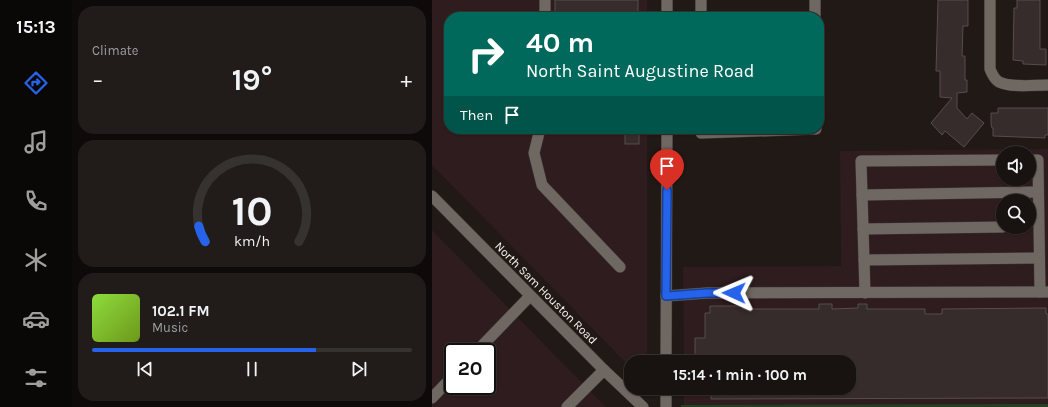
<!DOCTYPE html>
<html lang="en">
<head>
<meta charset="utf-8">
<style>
	:root { --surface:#181310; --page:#211c19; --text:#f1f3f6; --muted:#9f9e9f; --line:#363230; --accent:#2563eb }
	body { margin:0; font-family:Karla,sans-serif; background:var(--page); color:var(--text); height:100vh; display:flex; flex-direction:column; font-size:15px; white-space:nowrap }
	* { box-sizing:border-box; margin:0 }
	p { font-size:13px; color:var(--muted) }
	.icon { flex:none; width:22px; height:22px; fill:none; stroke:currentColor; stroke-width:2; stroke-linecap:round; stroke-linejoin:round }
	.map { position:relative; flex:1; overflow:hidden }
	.sheet { display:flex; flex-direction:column; gap:6px; padding:6px; background:#0d0a09; width:360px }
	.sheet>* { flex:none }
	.top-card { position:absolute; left:12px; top:12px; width:380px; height:122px; border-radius:16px; box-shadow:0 1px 3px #0004,0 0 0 1px var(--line); background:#00695c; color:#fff; overflow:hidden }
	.buttons { position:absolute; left:564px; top:146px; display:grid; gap:8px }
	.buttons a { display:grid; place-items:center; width:40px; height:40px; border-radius:50%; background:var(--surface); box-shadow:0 1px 3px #0004,0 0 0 1px var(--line); font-size:20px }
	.speed { position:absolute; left:12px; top:343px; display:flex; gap:8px; font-size:20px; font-weight:700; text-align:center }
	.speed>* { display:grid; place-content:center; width:52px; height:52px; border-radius:50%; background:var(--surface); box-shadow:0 1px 3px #0004,0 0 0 1px var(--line); line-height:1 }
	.speed .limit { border:2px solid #111; border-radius:6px; background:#fff; color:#111 }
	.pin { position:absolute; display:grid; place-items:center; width:34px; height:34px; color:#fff; margin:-41px -17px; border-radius:50% 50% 50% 0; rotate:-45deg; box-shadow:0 0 4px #0007 }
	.pin .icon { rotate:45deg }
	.me { position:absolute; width:44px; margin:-22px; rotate:271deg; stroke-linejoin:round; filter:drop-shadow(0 0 3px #0008) }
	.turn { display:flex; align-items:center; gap:14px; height:84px; padding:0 16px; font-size:18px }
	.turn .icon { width:52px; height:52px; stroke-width:2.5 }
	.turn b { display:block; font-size:28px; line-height:34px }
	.then { display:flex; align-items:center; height:38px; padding:0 16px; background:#0003; gap:8px; font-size:15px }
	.big { font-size:30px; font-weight:700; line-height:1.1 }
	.sheet .widget { flex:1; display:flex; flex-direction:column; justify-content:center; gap:6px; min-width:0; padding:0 14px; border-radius:16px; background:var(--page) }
	.sheet .dial { align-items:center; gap:0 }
	.dial svg { height:104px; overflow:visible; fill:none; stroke:var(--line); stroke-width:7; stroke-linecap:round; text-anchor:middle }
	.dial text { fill:var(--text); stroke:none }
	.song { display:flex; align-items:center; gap:12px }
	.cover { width:48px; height:48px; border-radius:6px; background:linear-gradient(135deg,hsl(90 70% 55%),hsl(80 70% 35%)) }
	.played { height:4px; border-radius:2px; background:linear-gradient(90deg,var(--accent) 70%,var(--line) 70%) }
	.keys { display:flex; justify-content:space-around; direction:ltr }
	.heat { display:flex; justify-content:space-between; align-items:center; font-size:22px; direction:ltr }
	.trip { position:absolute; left:192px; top:355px; width:232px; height:40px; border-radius:16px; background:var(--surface); box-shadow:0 1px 3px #0004,0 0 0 1px var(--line); font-weight:700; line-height:40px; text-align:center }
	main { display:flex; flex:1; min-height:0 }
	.tabs { display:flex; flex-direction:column; width:72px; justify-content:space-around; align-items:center; background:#0a0806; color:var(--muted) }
	.tabs .icon { width:28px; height:28px }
	.tabs .current { color:var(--accent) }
	.tabs b { font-size:18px; color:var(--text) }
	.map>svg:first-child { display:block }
	.industrial { fill:#2f1c1e; fill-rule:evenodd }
	.green { fill:#263e22 }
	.building { fill:#352c2b; stroke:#574d4c }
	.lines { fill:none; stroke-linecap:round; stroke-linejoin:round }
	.minor-casing { stroke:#383432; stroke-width:12 }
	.minor { stroke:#6f6761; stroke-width:11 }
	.route-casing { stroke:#184099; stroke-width:10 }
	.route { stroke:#2563eb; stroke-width:7 }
	.labels { text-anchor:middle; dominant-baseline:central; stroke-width:4; stroke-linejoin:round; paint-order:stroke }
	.street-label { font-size:12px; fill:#f6f1ee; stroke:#201915 }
</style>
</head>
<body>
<main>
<nav class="tabs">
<b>15:13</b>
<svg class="icon current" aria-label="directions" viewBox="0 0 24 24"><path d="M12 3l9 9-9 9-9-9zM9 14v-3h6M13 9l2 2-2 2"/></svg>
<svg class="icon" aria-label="music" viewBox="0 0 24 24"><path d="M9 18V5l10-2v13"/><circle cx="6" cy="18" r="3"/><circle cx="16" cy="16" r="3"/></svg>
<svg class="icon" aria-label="phone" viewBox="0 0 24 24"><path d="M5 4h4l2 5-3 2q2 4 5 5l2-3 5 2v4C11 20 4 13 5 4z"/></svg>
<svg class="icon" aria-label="climate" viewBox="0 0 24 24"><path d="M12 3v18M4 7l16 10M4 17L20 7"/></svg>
<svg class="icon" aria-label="car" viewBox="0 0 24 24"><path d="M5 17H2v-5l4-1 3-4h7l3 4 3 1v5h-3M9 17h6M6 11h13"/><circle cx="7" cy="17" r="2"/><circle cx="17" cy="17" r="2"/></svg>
<svg class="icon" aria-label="filters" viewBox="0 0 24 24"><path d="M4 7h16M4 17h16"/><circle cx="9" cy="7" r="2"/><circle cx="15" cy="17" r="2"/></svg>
</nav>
<section class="sheet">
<div class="widget"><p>Climate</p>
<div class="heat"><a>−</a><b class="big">19°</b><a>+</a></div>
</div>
<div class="widget dial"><svg viewBox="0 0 100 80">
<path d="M14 69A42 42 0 1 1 86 69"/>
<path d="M14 69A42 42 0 0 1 9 57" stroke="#2563eb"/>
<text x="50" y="56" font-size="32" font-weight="700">10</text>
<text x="50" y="72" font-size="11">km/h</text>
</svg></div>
<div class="widget">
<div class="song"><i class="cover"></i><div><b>102.1 FM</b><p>Music</p></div></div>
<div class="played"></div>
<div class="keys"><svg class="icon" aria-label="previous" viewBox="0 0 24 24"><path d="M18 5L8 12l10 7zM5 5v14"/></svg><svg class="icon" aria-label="pause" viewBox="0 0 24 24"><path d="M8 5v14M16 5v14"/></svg><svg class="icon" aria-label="next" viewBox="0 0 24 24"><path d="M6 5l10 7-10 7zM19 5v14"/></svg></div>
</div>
</section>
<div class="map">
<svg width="616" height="407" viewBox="0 0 616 407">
	<rect width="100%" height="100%" fill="#201915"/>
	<g class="industrial">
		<polygon points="0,0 215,0 215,17 17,17 17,129 215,129 215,358 209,362 199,362 199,368 0,165"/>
		<path d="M616 149V407H252V388H417V362H252L251 267 409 266 408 151ZM571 153H597V179H571ZM571 201H597V227H571Z"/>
		<path d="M0 230 102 334 174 407H0ZM21 352H55V386H21Z"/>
	</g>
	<polygon class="green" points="616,404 616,407 249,407 249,405"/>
	<g class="building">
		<rect x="123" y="0" width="83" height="17"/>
		<polygon points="506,0 536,0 536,26 531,26 530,56 533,56 533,80 535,80 535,92 525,93 525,108 535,119 540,113 552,123 532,147 513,131 510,135 499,123 520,98 508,97 508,71 504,71"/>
		<polygon points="585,0 608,0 608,49 614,49 614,65 591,64 591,61 581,60 582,8 585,8"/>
		<polygon points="566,108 616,108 616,135 613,135 613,138 561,136 561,128 560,128 559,124 559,113 566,113"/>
		<rect x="193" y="129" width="14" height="15"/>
		<polygon points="387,304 400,304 400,309 426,308 426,304 435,304 435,309 493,309 493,314 510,314 510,309 614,308 614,314 616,314 616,398 279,399 279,388 417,388 417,362 263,362 263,338 273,338 273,313 278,313 278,306 311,306 311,309 387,309"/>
	</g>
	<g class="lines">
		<defs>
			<g id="minor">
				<polyline points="383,0 383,17"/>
				<path d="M558 0V69C560 74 562 79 567 82 579 88 603 85 616 85"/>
				<polyline points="113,17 113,0"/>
				<polyline points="235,17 235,0"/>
				<polyline points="269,17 269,0"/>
				<polyline points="108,129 102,153 110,185 188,267"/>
				<polyline points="269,129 269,133 384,129"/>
				<polyline points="597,160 606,160 608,292"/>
				<polyline points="430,195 606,192"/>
				<polyline points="0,196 172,370 211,407"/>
				<polyline points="431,229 571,227"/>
				<polyline points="432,260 607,258"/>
				<polyline points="433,293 429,161 571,160"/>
				<polyline points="234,296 275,293 616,292"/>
				<polyline points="44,352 98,296"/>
				<polyline points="234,362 235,129"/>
				<polyline points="0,398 21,376"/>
				<polyline points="135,407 172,370"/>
				<polyline points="234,407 234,388"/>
			</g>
		</defs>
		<use href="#minor" class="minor-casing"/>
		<use href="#minor" class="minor"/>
	</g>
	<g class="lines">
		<defs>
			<polyline id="route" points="235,190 234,296 275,293 302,293"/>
		</defs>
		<use href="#route" class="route-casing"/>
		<use href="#route" class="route"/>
	</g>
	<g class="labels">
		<g class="street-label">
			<text transform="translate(114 293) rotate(45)">North Sam Houston Road</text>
		</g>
	</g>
</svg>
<div class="buttons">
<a><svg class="icon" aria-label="sound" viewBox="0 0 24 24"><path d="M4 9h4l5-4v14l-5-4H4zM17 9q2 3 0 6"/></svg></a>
<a><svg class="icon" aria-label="search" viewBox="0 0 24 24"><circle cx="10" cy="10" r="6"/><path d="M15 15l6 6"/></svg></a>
</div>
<div class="speed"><div class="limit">20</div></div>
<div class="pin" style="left:235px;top:190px;background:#d93025"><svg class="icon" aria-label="arrive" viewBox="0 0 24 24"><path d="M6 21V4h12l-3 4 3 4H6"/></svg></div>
<svg class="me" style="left:302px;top:293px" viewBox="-20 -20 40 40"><path d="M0-17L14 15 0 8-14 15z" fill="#2563eb" stroke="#fff" stroke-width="4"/></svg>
<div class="trip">15:14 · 1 min · 100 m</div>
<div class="top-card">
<div class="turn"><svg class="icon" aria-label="right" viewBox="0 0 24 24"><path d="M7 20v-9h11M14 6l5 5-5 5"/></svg><div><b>40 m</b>North Saint Augustine Road</div></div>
<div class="then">Then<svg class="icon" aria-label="arrive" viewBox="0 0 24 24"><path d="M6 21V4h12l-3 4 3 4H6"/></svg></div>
</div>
</div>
</main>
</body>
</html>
